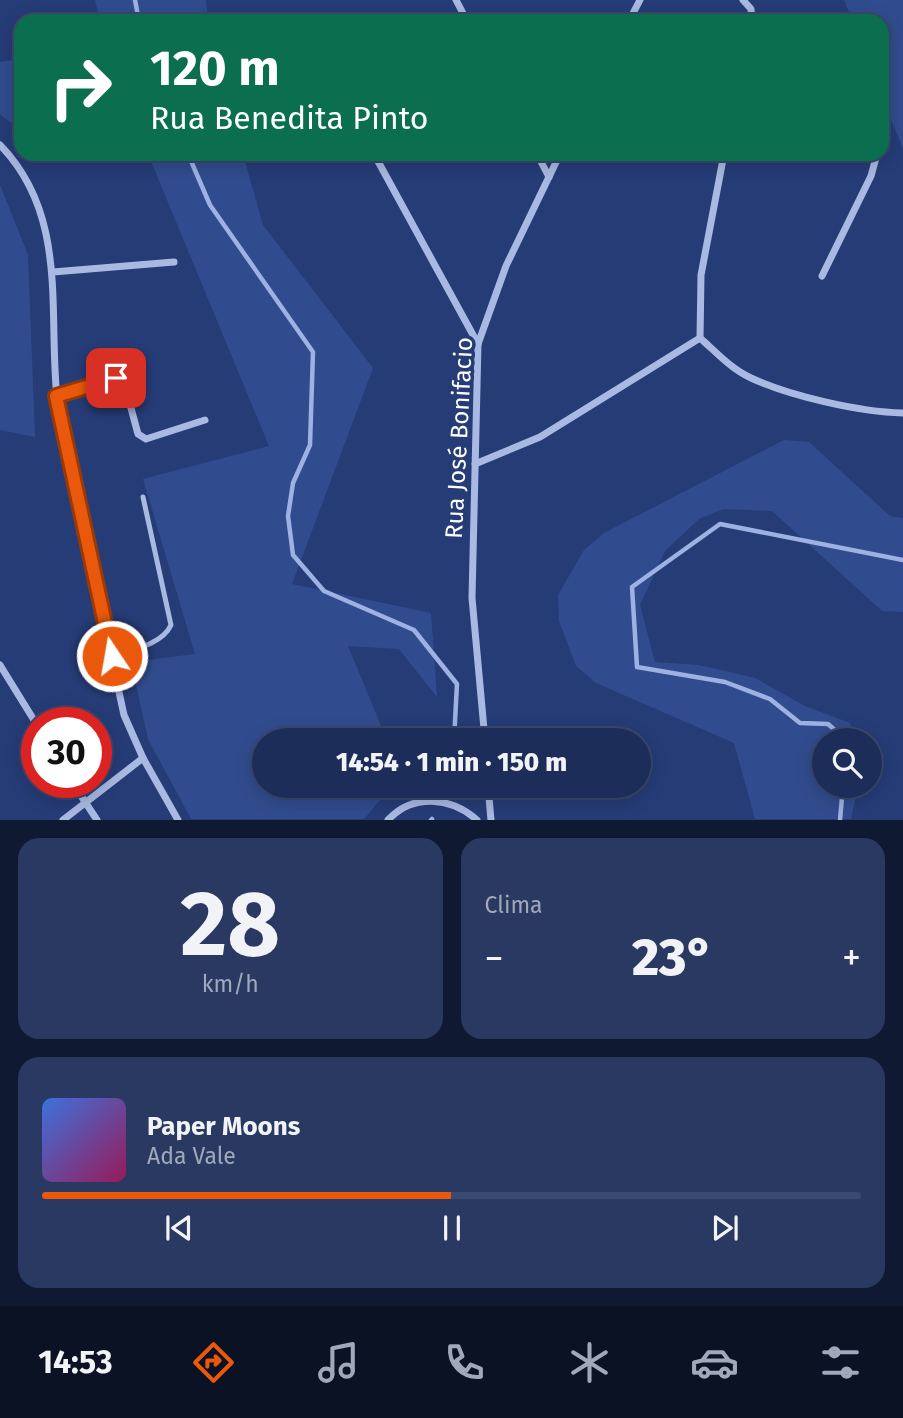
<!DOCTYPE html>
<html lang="pt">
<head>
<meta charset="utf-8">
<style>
	:root { --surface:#1c2d59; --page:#293962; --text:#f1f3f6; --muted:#a0a8ba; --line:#3a496f; --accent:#ea580c }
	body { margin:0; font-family:"Fira Sans",sans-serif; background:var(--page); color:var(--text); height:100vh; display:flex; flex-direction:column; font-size:26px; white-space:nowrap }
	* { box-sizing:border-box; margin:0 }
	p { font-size:23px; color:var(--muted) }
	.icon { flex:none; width:38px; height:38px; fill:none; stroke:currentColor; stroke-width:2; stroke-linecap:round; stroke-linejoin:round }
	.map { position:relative; height:820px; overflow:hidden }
	.side { display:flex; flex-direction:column; gap:18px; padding:18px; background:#0f1931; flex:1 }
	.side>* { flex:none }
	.top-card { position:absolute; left:14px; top:14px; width:875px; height:147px; border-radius:21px; box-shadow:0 4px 18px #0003,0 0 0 2px var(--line); background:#0b6e4f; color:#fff; overflow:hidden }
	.tools { position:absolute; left:812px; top:728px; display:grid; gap:14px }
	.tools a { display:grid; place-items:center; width:70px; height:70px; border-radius:50%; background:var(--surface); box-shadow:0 4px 18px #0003,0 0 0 2px var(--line); font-size:35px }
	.speed { position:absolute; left:21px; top:707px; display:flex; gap:14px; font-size:35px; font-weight:700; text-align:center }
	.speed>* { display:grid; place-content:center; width:91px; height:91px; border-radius:50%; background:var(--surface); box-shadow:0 4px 18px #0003,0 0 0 2px var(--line); line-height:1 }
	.speed .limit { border:10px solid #d22; background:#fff; color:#111 }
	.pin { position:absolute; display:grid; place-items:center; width:60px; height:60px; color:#fff; margin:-30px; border-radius:14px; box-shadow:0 4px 10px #0006 }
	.me { position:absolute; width:77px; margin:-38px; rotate:348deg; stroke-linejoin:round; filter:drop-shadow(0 0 5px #0008) }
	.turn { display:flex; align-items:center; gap:24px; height:147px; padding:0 21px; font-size:32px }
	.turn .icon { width:91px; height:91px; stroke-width:2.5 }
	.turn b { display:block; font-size:49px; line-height:60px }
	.big { font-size:52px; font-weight:800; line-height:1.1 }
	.side .widget { flex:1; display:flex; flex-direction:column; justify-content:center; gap:10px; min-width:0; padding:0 24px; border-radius:21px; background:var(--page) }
	.side .dial { align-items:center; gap:0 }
	.dial b { font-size:91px; line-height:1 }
	.song { display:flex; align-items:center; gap:21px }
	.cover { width:84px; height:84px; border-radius:10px; background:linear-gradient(135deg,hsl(220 70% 55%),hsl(330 70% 35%)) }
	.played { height:7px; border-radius:4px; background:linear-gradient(90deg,var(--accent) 50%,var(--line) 50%) }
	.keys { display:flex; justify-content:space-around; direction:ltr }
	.heat { display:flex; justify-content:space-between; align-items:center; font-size:38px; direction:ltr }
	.side .tiles { flex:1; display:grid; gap:18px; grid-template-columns:1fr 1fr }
	.widget:last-child { grid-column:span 2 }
	.trip { position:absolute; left:252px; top:728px; width:399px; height:70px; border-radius:35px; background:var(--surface); box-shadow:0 4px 18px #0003,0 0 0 2px var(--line); font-weight:800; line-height:70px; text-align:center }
	.tabs { display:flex; height:112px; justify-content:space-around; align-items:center; background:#0b1224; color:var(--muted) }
	.tabs .icon { width:49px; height:49px }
	.tabs .on { color:var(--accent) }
	.tabs b { font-size:32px; color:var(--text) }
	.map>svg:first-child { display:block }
	.green { fill:#314c8e }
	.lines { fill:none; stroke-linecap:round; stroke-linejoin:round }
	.stream { stroke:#9db2e3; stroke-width:4.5 }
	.lane { stroke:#a8b9e2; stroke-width:5 }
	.street { stroke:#a8b9e2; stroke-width:7 }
	.route-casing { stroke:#983908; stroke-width:18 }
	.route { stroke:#ea580c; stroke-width:12 }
	.labels { text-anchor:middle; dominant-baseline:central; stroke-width:7; stroke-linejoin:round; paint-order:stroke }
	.street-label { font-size:24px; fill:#fff; stroke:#263c77 }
</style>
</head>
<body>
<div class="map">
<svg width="903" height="820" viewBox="0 0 903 820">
	<rect width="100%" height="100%" fill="#263c77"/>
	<g class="green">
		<polygon points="95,0 206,0 208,21 100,21"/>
		<polygon points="844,0 903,0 903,149 882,96 882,21 853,21"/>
		<polygon points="21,59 21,131 0,114 0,62"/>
		<polygon points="148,154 243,154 263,225 373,368 292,584 431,613 437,697 399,649 348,646 387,740 264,740 264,786 392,786 364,819 191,819 148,739 131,662 195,654 143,479 269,446"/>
		<polygon points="0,185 28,255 35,437 0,430"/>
		<polygon points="784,440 809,442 890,516 903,518 903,612 882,611 772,511 723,509 699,519 665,551 640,605 655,662 699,665 755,678 805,706 850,723 856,740 824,740 824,786 858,786 851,819 755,819 734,743 596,683 576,666 559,621 558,595 584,550 604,533"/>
	</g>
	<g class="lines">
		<g class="stream">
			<polyline points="135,0 139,21"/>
			<polyline points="188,154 210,205 313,352 310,445 293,483 288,516 293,555 324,591 414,630 457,684 454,740"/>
			<polyline points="846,740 828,724 800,723 770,699 725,682 637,667 632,587 720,524 903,560"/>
			<polyline points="431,820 432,819"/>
			<polyline points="840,820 843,786"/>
		</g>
		<path class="lane" d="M112 656C131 650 162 645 171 625L143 497"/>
		<g class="street">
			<polyline points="456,0 467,21"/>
			<polyline points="743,0 751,9 752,21"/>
			<polyline points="300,19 301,21"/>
			<polyline points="629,21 640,0"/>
			<path d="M0 145C73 220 45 323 59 416L124 715 143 758 178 820"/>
			<polyline points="374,154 478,344"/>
			<polyline points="537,154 549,177"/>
			<path d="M724 154 701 275 700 338C716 352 731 369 751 378 790 396 859 412 903 413"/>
			<polyline points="53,272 174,262"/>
			<polyline points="822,276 871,176 877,154"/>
			<polyline points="56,396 120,379 125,386 138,434 146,439 205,420"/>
			<polyline points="475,464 540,437 700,338"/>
			<polyline points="0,665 37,725"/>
			<polyline points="485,740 472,598 478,344 506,266 560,154"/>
			<polyline points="72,782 97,820"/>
			<polyline points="488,786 491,820"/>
			<polyline points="63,820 143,758"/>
			<path d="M388 820C413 793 451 797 477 820"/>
		</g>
	</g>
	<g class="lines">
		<defs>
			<polyline id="route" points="112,656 56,396 116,378"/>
		</defs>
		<use href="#route" class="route-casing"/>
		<use href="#route" class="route"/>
	</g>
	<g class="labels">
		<g class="street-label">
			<text transform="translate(459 438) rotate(-87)">Rua José Bonifacio</text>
		</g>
	</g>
</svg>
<div class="tools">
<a><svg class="icon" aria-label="search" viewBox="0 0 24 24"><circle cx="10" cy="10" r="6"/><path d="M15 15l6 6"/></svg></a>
</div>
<div class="speed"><div class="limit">30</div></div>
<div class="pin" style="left:116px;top:378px;background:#d93025"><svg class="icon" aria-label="arrive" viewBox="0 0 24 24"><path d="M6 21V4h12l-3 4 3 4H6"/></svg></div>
<svg class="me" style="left:112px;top:656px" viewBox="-20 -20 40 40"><circle r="17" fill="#ea580c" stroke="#fff" stroke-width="3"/><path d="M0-11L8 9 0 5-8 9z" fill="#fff"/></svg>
<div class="trip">14:54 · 1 min · 150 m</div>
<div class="top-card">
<div class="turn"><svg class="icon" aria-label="right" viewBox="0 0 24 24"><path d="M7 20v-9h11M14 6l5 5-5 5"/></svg><div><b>120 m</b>Rua Benedita Pinto</div></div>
</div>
</div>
<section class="side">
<div class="tiles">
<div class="widget dial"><b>28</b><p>km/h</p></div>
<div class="widget"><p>Clima</p>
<div class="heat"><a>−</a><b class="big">23°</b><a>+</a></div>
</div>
<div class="widget">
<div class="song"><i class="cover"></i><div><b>Paper Moons</b><p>Ada Vale</p></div></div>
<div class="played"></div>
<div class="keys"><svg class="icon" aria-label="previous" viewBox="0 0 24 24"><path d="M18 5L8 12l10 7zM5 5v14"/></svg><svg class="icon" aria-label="pause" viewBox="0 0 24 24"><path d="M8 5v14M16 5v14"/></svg><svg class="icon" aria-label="next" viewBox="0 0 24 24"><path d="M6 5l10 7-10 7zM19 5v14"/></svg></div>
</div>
</div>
</section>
<nav class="tabs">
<b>14:53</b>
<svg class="icon on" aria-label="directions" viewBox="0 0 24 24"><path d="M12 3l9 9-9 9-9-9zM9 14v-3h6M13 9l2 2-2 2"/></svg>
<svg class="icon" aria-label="music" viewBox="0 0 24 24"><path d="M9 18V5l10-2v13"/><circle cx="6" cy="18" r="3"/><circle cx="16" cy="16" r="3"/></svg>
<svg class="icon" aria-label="phone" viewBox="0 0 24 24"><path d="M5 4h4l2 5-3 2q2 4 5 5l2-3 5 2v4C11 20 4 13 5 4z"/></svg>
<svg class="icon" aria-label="climate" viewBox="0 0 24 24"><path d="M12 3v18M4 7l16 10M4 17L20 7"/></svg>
<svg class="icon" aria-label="car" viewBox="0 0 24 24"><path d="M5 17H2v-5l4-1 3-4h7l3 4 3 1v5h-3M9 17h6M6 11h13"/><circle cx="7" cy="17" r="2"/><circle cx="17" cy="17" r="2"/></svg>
<svg class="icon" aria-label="filters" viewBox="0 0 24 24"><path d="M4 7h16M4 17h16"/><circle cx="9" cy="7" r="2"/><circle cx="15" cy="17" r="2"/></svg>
</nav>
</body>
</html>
